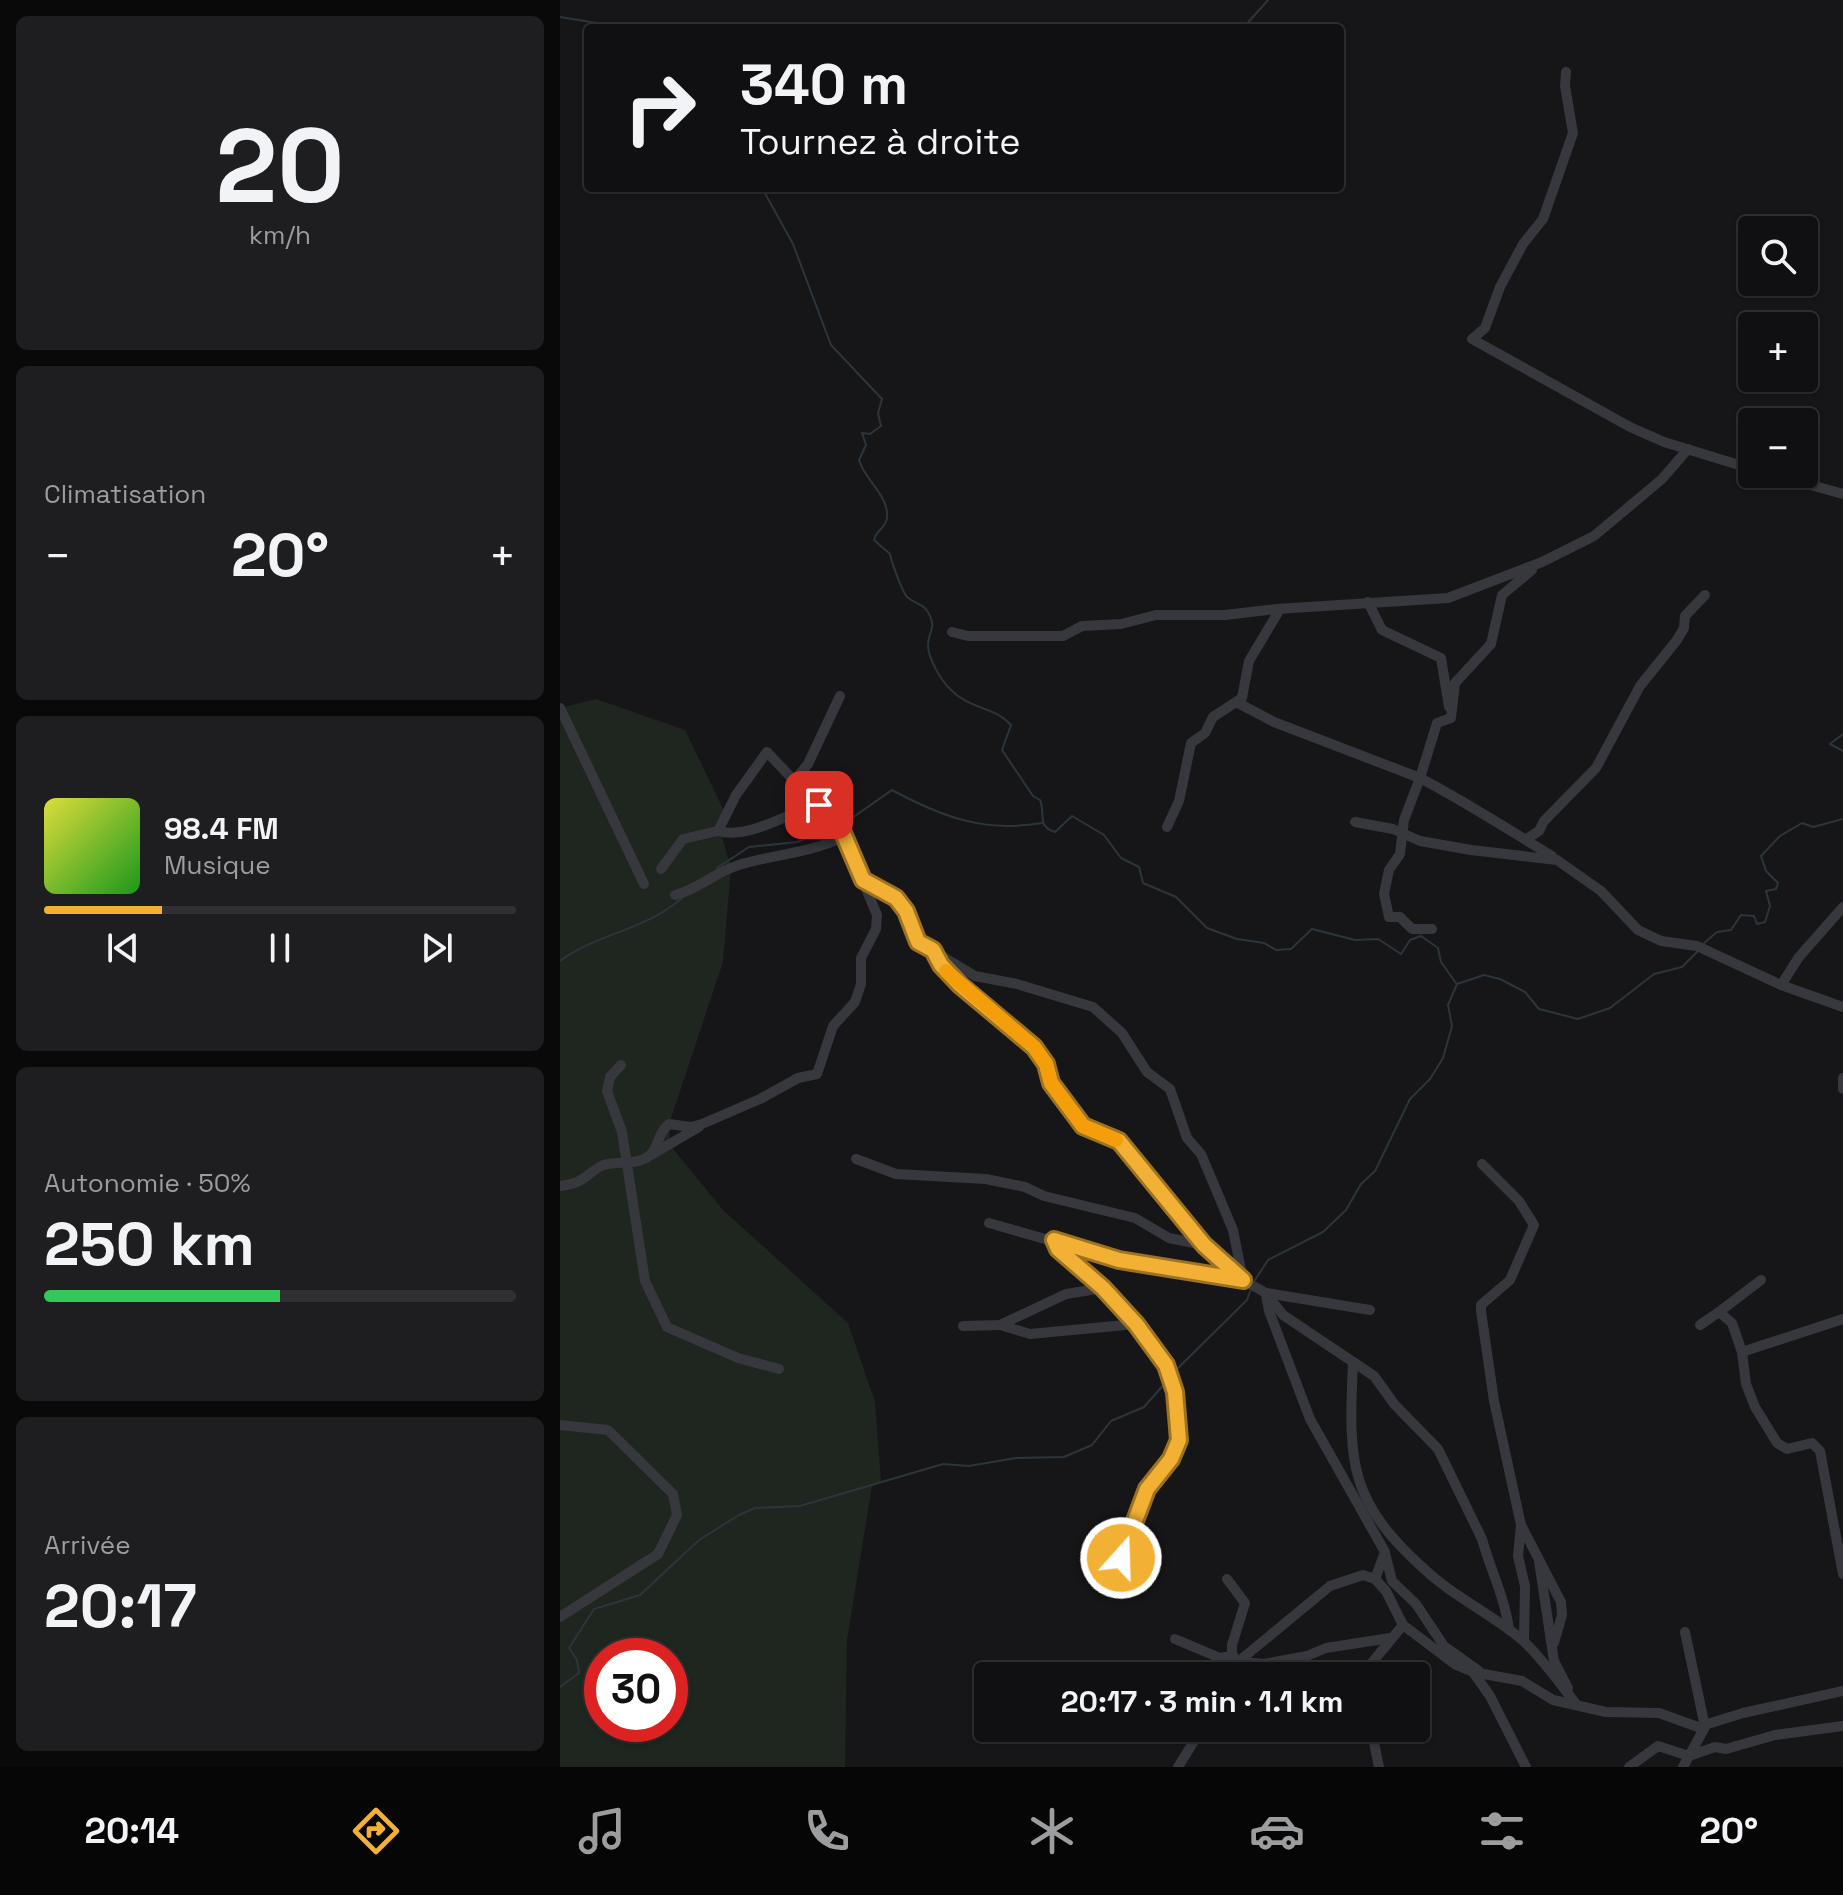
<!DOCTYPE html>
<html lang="fr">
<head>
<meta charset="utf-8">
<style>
	:root { --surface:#101012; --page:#1e1e20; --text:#f1f3f6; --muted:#9c9d9f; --line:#303032; --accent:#f2b134 }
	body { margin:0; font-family:"Space Grotesk",sans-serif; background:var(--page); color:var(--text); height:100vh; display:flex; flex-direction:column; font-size:30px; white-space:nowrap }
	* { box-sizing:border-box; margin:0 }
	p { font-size:26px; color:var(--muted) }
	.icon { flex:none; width:44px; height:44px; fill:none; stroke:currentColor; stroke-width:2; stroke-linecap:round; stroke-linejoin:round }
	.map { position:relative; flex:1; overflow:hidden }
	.sheet { display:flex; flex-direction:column; gap:16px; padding:16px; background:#09090a; width:560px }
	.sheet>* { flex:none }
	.guide { position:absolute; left:24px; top:24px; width:760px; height:168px; border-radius:8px; box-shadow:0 2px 6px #0004,0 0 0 2px var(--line); background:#101012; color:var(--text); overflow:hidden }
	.fabs { position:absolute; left:1178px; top:216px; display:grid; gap:16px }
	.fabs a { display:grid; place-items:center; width:80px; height:80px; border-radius:8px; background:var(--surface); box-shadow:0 2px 6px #0004,0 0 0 2px var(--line); font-size:40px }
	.speed { position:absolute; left:24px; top:1638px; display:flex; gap:16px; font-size:40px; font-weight:700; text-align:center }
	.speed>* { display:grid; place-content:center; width:104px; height:104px; border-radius:50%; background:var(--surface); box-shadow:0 2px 6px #0004,0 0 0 2px var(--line); line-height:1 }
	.speed .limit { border:12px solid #d22; background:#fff; color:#111 }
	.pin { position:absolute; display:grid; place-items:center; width:68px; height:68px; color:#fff; margin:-34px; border-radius:16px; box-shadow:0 4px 12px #0006 }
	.me { position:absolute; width:88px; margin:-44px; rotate:20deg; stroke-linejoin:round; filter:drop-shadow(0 0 6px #0008) }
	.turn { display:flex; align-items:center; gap:28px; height:168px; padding:0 24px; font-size:36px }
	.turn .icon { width:104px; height:104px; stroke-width:2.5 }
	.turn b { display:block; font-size:56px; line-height:68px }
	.big { font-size:60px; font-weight:700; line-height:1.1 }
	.sheet .widget { flex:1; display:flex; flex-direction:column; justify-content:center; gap:12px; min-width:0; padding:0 28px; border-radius:12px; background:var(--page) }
	.sheet .dial { align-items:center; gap:0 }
	.dial b { font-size:104px; line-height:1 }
	.song { display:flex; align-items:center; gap:24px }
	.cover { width:96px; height:96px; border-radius:12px; background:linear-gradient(135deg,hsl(60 70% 55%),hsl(120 70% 35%)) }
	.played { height:8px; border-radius:4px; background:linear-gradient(90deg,var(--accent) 25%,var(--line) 25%) }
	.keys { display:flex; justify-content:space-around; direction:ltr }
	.heat { display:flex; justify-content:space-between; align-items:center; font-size:44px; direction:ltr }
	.charge { height:12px; border-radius:6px; background:linear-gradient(90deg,#34c759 50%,var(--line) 0) }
	.trip { position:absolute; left:414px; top:1662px; width:456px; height:80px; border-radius:8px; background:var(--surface); box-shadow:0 2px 6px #0004,0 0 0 2px var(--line); font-weight:700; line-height:80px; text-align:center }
	.tab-bar { display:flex; height:128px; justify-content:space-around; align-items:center; background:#060607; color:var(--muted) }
	.tab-bar .icon { width:56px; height:56px }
	.tab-bar .on { color:var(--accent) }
	.tab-bar b { font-size:36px; color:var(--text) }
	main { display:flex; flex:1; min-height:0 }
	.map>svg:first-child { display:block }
	.green { fill:#1e261f; fill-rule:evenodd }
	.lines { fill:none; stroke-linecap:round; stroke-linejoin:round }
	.stream { stroke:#2c353c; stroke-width:2 }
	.minor { stroke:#37383d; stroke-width:10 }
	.route-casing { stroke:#9d7322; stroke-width:20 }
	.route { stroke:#f2b134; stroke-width:14 }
	.slow { stroke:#f59e0b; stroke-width:14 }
</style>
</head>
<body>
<main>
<section class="sheet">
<div class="widget dial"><b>20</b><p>km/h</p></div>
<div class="widget"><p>Climatisation</p>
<div class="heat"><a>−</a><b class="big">20°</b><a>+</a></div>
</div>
<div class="widget">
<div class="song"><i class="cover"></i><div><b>98.4 FM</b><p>Musique</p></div></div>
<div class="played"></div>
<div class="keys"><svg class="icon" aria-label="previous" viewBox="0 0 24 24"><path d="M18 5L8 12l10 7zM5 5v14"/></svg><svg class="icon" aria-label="pause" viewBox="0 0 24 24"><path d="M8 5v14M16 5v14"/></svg><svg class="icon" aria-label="next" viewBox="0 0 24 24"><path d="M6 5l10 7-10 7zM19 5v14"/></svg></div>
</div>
<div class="widget"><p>Autonomie · 50%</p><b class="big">250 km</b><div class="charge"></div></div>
<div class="widget"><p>Arrivée</p><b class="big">20:17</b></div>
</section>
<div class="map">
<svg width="1283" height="1767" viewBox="0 0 1283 1767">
	<rect width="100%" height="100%" fill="#161618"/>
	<path class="green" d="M36 699 125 730 165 813 161 833 171 868 163 962 109 1124 110 1145 163 1210 288 1323 315 1402 321 1482 312 1486 287 1640 285 1767H0V708ZM42 1656H110V1724H42Z"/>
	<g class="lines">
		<g class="stream">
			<polyline points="0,17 68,28"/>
			<polyline points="683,28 708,0"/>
			<path d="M202 188 233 244 271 345 322 399 318 413 321 426 310 434 302 433 306 445 299 460C305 481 329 495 327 518 326 528 316 530 314 540L330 554C331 561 342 591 347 597 356 605 365 603 370 616 376 628 368 633 368 645 368 658 380 679 390 689 410 710 434 706 451 725L442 750 473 796 480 800C486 814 476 826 495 832L512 816 544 835 561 858 579 867 583 883 616 897 647 928 677 939 704 943 716 950 731 949 752 929 795 940 818 939 841 954 850 940 861 936 878 948 881 962 896 983"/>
			<polyline points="1283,734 1270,744 1283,751"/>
			<path d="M282 825 332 790C382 817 425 833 482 823"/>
			<polyline points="157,868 189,847 237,842 276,828"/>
			<polyline points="1144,943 1157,932 1171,930 1181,915 1194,916 1197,924 1205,922 1210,906 1206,891 1216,889 1218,883 1206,871 1201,856 1220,836 1242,823 1253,827 1283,819"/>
			<path d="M0 961C38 933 86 930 122 898"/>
			<polyline points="695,1280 708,1260 763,1232 786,1210 801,1184 815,1171 850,1099 870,1079 883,1058 892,1026 888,1005 897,984 924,975 940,979 965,992 979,1009 1018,1019 1050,1008 1094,974 1122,967 1138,951"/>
			<polyline points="612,1374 687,1300 691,1289"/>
			<polyline points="0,1687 19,1673 17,1660 9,1648 34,1609 80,1595 139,1540 179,1515 195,1508 240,1506 383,1464 409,1466 456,1458 504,1457 532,1445 551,1421 584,1407 606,1382"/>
		</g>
		<g class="minor">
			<polyline points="1006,72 1005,86 1013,133 983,219 963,244 940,287 925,328 912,339 1070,427 1104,442 1192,469"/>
			<polyline points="1211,474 1283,494"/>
			<path d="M972 570 942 595 931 644 895 683 891 718 877 723 860 778C906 802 949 830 992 856"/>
			<polyline points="808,602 822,630 881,658 889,707"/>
			<polyline points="392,632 408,636 503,636 522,626 561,624 596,615 665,615 717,609 888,598 982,562 1034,536 1102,479 1128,449"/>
			<polyline points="678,703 714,722 860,778 844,820 840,854 829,870 824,894 829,917 840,917 852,929 872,929"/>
			<polyline points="0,708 84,884"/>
			<polyline points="234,781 248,764 280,696"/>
			<polyline points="795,822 833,829 860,841 911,850 997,860 1041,891 1078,930 1101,941 1137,946 1221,985"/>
			<polyline points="607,827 619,801 631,743 645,733 653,717 682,698 689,661 720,609"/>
			<path d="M158 831C192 840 228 811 259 805"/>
			<polyline points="968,838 979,831 984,821 1036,768 1080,686 1117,640 1124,628 1125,616 1145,595"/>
			<polyline points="303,880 336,898 346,911 358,942 415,976 457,984 533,1007 562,1033 587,1072 610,1089 627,1138 641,1154 673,1230 683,1280"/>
			<path d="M115 895C139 889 154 873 176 866 213 854 248 854 283 837"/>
			<polyline points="1283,907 1239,957 1221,985 1283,1007"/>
			<polyline points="374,952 381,965 400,985 474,1047 486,1064 491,1083 523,1126 559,1141 644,1245 683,1280 706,1293 810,1310"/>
			<polyline points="61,1065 50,1077 47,1091 62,1132 85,1281 107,1327 178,1358 219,1369"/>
			<polyline points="1283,1078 1283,1089"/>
			<polyline points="91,1155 139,1127"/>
			<polyline points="296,1159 336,1174 426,1179 465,1187 484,1196 575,1218 609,1238 644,1245"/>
			<polyline points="922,1164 959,1201 974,1225 950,1280 921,1305 921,1311 934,1401 961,1525 1001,1602 1002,1615 994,1643"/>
			<path d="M0 1186C22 1183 23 1178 39 1167 51 1159 75 1167 89 1156 99 1148 97 1133 109 1124L131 1127 142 1124 200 1099 238 1078 257 1074 273 1026 295 1002 301 984V958L316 929 317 915 274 812 241 788 207 752 176 795 158 831 123 839 101 869"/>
			<polyline points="429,1223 559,1260 683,1280"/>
			<polyline points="494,1240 498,1249 543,1288 576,1324 606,1365 615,1392 619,1440 611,1459 587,1489 561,1558"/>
			<polyline points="1201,1280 1159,1312 1172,1323 1182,1352 1283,1319"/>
			<path d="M706 1293 723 1315 814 1376 835 1405 878 1449 922 1539C930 1569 945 1597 949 1630"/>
			<polyline points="706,1295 709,1311 750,1419 825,1552 815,1579"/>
			<polyline points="440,1325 470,1334 576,1324"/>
			<polyline points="1140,1325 1159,1312"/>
			<polyline points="403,1326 440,1325 506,1294 543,1288"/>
			<polyline points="1182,1352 1186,1384 1195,1407 1217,1443 1227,1449 1252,1443 1260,1451 1283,1574"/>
			<path d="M793 1362C788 1467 789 1503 871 1575 898 1599 933 1615 961 1639 978 1653 1001 1685 1016 1704"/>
			<polyline points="0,1425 48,1430 113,1494 117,1515 98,1554 0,1617"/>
			<polyline points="961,1525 958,1556 965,1586 964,1641"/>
			<polyline points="825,1553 832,1581 856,1604 884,1646 919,1671"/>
			<polyline points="979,1561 994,1661 1008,1688"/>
			<polyline points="667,1579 685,1603 672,1645 672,1656 681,1662 704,1664 747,1656 766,1648 830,1638"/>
			<polyline points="615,1639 660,1658 672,1656"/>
			<polyline points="913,1672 930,1696 966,1767"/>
			<polyline points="672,1676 684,1657 770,1586 803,1575 815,1579 826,1591 843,1625 896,1665 913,1672 962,1681 993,1700 1046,1712 1099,1713 1138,1727 1183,1713 1283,1691"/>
			<polyline points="801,1676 843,1625"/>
			<polyline points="811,1728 819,1767"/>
			<polyline points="618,1767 642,1728"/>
			<polyline points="1069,1767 1098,1746 1129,1756 1155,1747 1166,1749 1215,1735 1283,1726"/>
			<polyline points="1123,1767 1145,1727 1125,1632"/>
		</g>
	</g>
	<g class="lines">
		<defs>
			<polyline id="route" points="259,805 274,812 303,880 336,898 346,911 358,942 373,950 381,965 400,985 474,1047 486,1064 491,1083 523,1126 559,1141 644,1245 683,1280 559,1260 494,1240 498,1249 543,1288 576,1324 606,1365 615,1392 619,1440 611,1459 587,1489 561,1558"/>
		</defs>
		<use href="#route" class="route-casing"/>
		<use href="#route" class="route"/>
		<polyline class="slow" points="386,971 474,1047 486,1064 491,1083 523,1126 556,1140"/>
	</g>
</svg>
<div class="fabs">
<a><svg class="icon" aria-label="search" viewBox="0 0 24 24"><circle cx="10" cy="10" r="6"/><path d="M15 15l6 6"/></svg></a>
<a>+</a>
<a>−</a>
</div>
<div class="speed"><div class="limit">30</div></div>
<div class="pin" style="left:259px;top:805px;background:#d93025"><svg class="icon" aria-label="arrive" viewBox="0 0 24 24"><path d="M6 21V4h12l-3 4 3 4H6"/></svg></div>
<svg class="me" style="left:561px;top:1558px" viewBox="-20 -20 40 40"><circle r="17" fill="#f2b134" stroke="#fff" stroke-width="3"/><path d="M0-11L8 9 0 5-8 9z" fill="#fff"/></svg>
<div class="trip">20:17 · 3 min · 1.1 km</div>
<div class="guide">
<div class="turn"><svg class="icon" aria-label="right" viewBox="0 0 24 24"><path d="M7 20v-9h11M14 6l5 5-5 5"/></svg><div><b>340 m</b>Tournez à droite</div></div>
</div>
</div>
</main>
<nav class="tab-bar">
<b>20:14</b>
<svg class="icon on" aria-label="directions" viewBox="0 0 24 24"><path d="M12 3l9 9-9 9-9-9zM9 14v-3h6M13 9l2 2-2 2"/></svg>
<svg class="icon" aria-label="music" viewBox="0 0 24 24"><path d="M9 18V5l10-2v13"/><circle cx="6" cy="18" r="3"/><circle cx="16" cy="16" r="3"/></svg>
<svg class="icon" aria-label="phone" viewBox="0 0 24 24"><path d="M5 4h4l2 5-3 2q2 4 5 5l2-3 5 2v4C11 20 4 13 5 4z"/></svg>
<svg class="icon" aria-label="climate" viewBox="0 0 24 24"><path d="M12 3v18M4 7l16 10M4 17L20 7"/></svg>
<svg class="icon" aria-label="car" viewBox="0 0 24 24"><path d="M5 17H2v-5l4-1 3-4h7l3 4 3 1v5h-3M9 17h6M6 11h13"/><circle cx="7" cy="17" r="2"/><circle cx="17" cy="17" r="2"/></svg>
<svg class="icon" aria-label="filters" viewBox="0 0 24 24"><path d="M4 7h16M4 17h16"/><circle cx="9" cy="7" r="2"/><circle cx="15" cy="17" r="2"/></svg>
<b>20°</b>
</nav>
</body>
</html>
